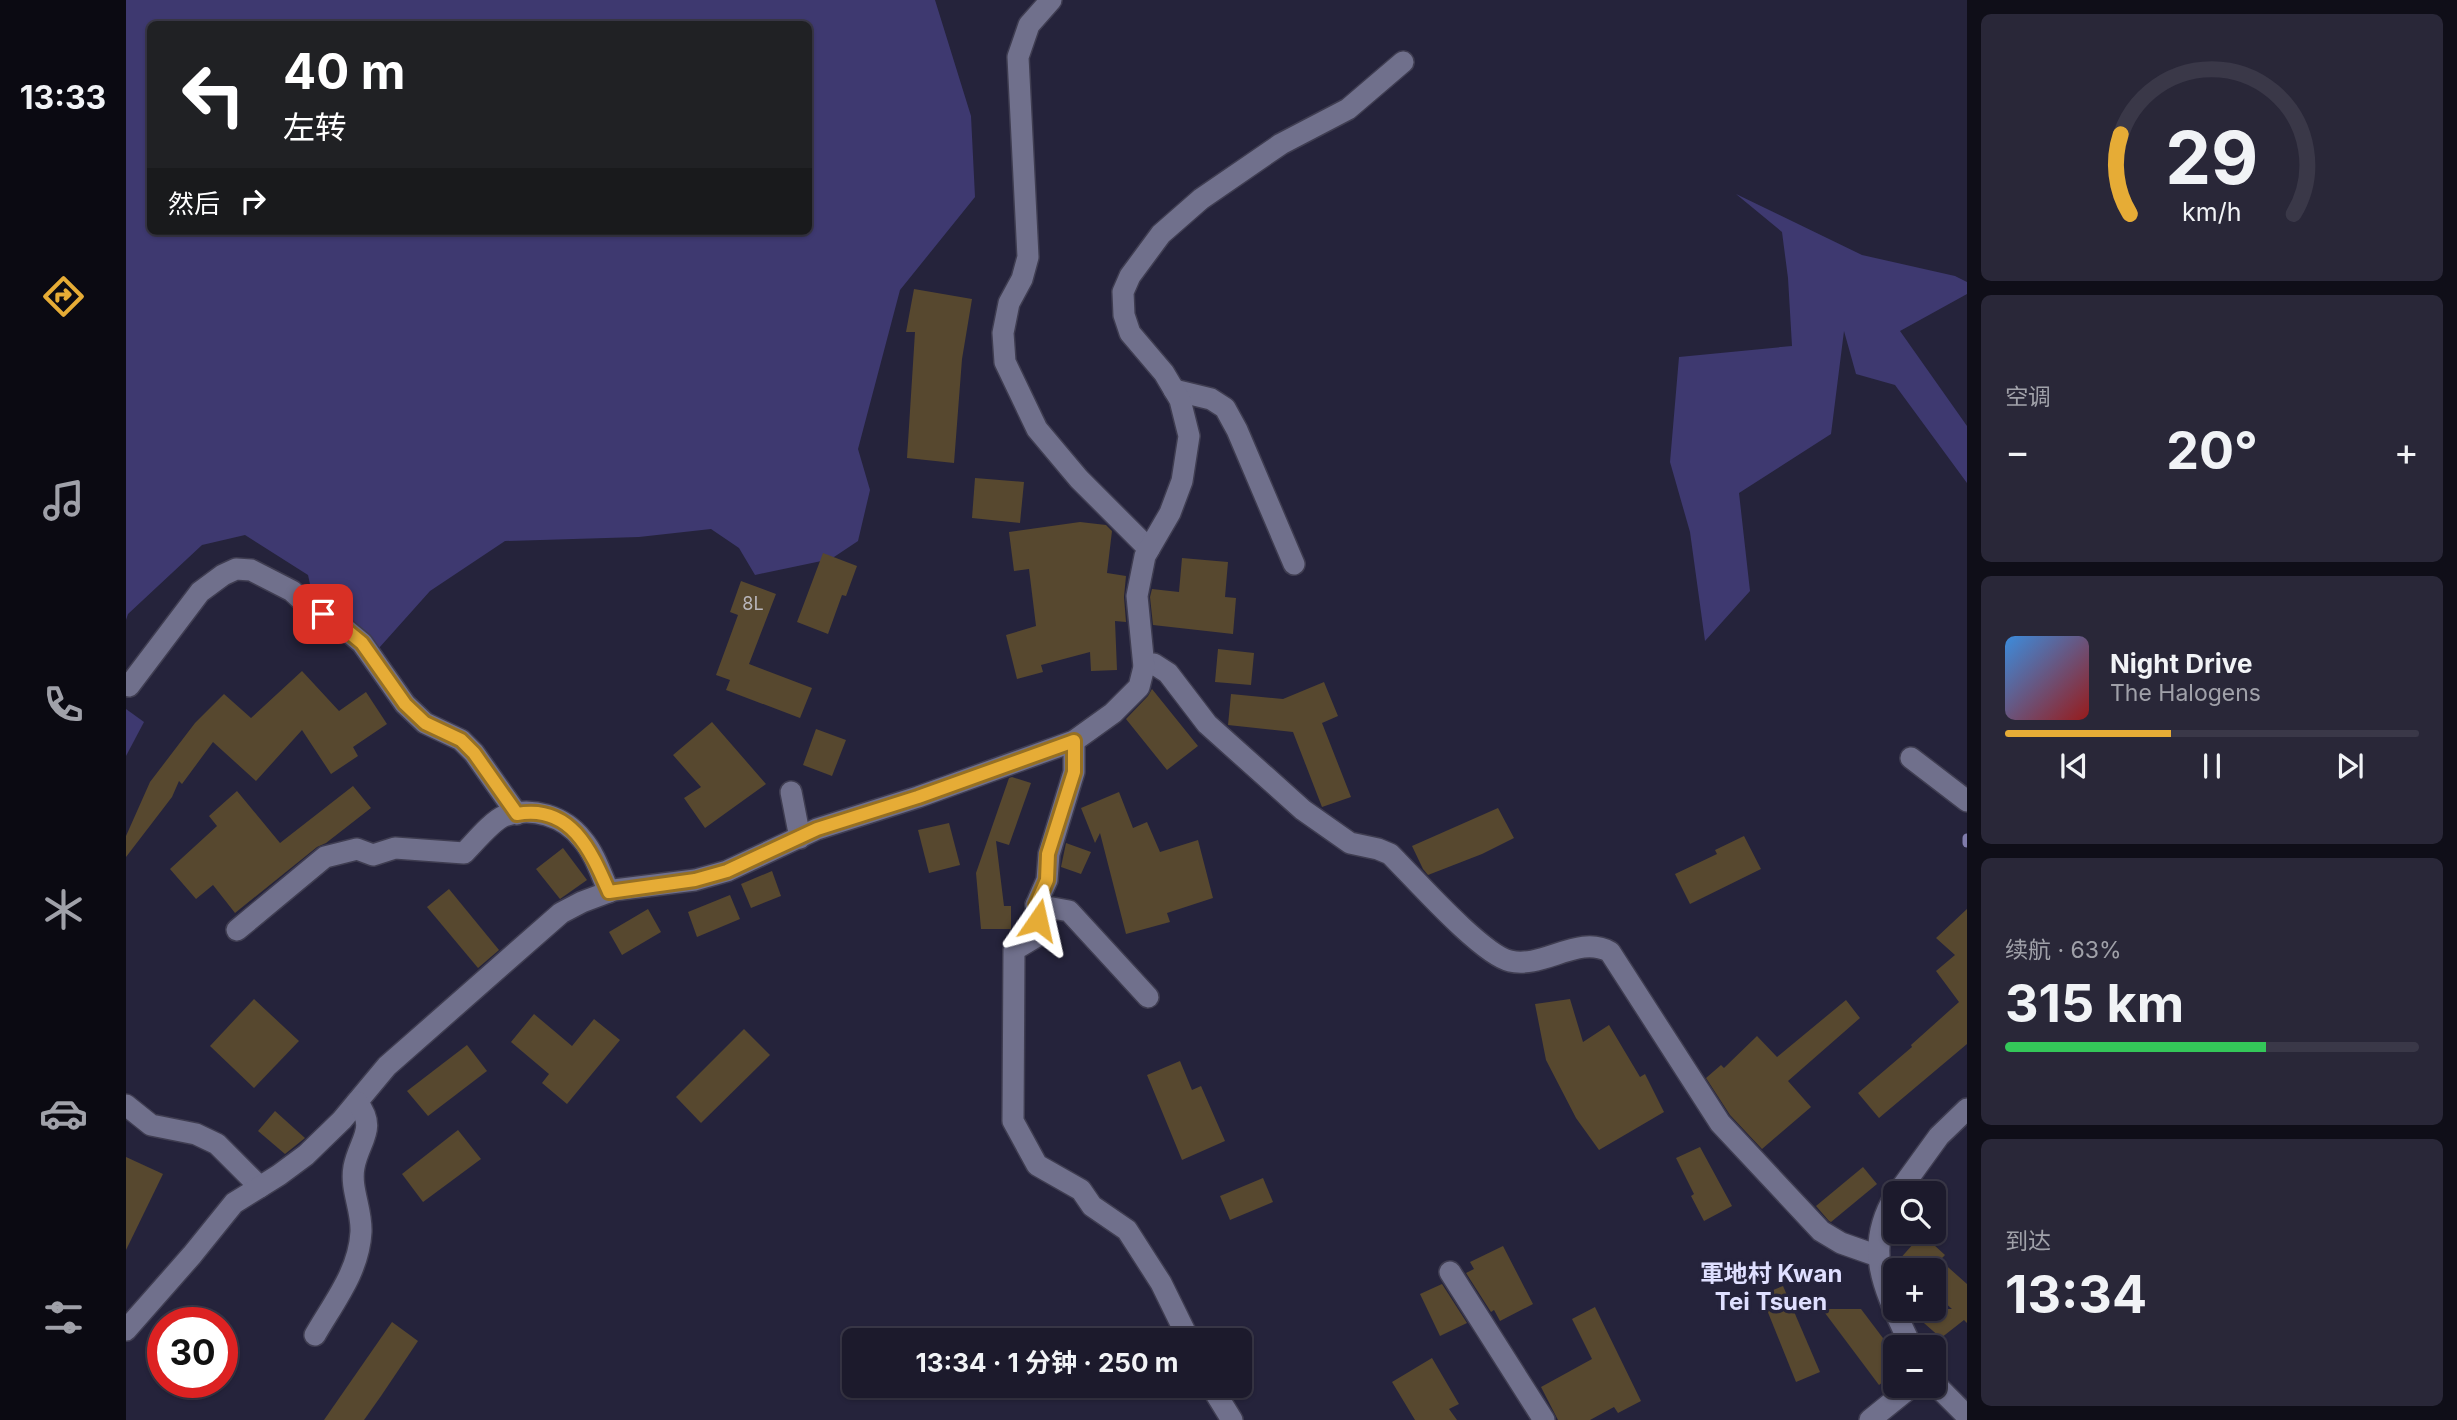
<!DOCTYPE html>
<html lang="zh">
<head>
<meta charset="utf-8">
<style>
	:root { --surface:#1c1a2c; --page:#292738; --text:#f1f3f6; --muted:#a0a1a9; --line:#3a3848; --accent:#e6ac36 }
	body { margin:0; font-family:Inter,"Noto Sans SC",sans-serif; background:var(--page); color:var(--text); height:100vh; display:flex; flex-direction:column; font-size:26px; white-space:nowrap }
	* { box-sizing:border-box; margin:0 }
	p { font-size:23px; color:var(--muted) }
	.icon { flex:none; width:38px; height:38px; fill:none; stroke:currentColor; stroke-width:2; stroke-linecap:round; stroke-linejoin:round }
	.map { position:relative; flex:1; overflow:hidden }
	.side { display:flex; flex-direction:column; gap:14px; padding:14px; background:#0f0e18; width:490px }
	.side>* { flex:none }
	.guide { position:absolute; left:21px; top:21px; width:665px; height:214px; border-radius:10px; box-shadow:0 2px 5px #0004,0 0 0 2px var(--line); background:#202124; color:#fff; overflow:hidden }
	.fabs { position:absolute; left:1757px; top:1181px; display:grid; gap:14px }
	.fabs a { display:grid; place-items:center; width:63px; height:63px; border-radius:10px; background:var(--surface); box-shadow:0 2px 5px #0004,0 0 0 2px var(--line); font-size:35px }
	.speed { position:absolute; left:21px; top:1307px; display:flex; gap:14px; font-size:35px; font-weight:700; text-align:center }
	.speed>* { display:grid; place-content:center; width:91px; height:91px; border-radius:50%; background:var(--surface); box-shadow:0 2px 5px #0004,0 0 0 2px var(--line); line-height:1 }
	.speed .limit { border:10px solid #d22; background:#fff; color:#111 }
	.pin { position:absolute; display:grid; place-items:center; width:60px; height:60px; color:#fff; margin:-30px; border-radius:14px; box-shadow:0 4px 10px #0006 }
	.me { position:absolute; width:77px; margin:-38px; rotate:11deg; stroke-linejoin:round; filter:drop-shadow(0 0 5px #0008) }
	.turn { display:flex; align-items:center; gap:24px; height:147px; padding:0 21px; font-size:32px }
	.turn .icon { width:91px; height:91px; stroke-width:2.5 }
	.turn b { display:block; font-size:49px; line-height:60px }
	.then { display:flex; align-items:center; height:66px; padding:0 21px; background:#0003; gap:14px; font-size:26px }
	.big { font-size:52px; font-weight:700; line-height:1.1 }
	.side .card { flex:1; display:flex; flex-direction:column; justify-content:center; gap:10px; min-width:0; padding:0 24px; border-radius:10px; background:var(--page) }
	.side .dial { align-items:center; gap:0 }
	.dial svg { height:182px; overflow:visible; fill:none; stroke:var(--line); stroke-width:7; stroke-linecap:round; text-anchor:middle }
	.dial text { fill:var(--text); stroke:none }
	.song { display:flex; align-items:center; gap:21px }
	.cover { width:84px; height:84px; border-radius:10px; background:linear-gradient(135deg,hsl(210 70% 55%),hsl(0 70% 35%)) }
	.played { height:7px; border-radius:4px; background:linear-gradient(90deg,var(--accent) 40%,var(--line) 40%) }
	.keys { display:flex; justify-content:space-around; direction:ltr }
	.heat { display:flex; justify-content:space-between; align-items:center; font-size:38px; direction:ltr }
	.charge { height:10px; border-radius:5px; background:linear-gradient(90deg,#34c759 63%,var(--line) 0) }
	.trip { position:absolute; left:716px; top:1328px; width:410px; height:70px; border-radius:10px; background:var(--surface); box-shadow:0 2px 5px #0004,0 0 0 2px var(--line); font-weight:700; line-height:70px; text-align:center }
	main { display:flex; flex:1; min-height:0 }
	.tabs { display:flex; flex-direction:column; width:126px; justify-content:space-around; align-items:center; background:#0b0a12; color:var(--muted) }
	.tabs .icon { width:49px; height:49px }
	.tabs .current { color:var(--accent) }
	.tabs b { font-size:32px; color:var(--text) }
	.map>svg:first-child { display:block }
	.green { fill:#3e3970; fill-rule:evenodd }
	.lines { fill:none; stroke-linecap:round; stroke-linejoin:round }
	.stream { stroke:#7f7bab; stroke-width:9 }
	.building { fill:#57482f }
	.minor-casing { stroke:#3f3d51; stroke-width:24 }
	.minor { stroke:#70708c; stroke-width:21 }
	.route-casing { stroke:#967023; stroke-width:18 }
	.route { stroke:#e6ac36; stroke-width:12 }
	.labels { text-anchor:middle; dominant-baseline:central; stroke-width:7; stroke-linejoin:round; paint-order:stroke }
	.number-label { font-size:18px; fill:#b8b5ba }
	.quarter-label { font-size:24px; font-weight:bold; fill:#dfdfff; stroke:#25233b }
</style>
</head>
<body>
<main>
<nav class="tabs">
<b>13:33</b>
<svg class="icon current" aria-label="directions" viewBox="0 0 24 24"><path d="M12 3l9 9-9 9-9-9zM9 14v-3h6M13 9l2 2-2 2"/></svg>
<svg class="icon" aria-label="music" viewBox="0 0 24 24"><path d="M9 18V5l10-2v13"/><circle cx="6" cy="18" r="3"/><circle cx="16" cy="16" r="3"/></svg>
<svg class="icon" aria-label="phone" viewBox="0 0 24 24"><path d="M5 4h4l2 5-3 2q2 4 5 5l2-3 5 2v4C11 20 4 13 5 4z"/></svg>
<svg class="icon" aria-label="climate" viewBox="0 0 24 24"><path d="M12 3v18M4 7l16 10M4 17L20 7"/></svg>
<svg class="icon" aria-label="car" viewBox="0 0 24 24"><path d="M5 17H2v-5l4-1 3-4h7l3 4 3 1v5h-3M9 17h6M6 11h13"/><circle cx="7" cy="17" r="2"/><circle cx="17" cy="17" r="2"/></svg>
<svg class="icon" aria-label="filters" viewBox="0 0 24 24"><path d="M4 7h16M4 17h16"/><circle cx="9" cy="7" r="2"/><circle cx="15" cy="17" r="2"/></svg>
</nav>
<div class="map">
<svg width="1841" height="1420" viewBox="0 0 1841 1420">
	<rect width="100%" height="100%" fill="#25233b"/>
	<g class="green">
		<path d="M0 0H809L845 116 849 197 774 290 732 449 744 490 732 541 705 559 629 575 613 548 585 529 513 537 379 541 304 591 253 648 191 616 182 575 119 535 76 545 2 614 0 620ZM24 24H682V231H24Z"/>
		<polygon points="1610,194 1736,255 1829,276 1841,282 1841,294 1774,331 1841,426 1841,483 1769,385 1730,374 1718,331 1705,434 1613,493 1624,591 1579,641 1564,532 1544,462 1553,357 1666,346 1662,278 1656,232"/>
		<polygon points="0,709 18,722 0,756"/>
	</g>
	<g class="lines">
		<polyline class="stream" points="1841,838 1841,843"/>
	</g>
	<g class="building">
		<polygon points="788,289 846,299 836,359 828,463 781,458 789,332 780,332"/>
		<polygon points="849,478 898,482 894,523 846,518"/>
		<polygon points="954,522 980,525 986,531 981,573 1000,576 998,597 1000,622 989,621 991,670 965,671 964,652 915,665 917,672 891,679 880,635 910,626 903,569 888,571 883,532"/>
		<polygon points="697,553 731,566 720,596 716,595 702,634 671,622"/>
		<polygon points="1056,558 1102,562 1099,597 1110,598 1107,634 1027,625 1024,597 1026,589 1053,592"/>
		<polygon points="615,581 650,594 623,664 686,688 674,718 600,690 604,680 590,675 612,615 604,612"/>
		<polygon points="1092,649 1128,653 1125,685 1089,682"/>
		<polygon points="176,671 213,711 240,692 261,724 227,747 232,756 205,774 176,730 130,781 87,742 56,784 53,781 46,797 0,857 0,836 24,782 69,723 98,694 125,718"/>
		<polygon points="1198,682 1212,716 1196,723 1225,797 1196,807 1167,732 1102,725 1105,694 1157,699"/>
		<polygon points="1026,689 1072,746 1041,770 1000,719 1022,696"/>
		<polygon points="586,722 640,784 579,828 558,798 575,787 547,755"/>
		<polygon points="690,729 720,740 706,776 677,765"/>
		<polygon points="886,777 905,783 883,845 870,841 878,906 885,906 885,929 855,929 850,873 883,778"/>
		<polygon points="227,786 245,808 200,843 191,847 109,913 87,885 70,899 44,869 91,826 83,816 111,791 154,843"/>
		<polygon points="993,792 1007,828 1021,822 1034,852 1072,840 1087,898 1041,913 1044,922 1000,934 974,833 969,843 955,808"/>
		<polygon points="1372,808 1388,838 1356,854 1302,875 1297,869 1286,846"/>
		<polygon points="823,823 834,865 803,873 792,830"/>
		<polygon points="1618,836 1635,869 1564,904 1549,874 1591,854 1589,850"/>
		<polygon points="940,843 965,852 955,874 935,867"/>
		<polygon points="437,848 461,880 434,899 410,869"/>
		<polygon points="646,871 655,896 625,908 615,884"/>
		<polygon points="323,889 373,950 352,968 301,907"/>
		<polygon points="604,895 614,919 571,937 562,912"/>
		<polygon points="522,909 535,932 496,955 483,932"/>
		<polygon points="1841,909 1841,1044 1753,1118 1732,1093 1786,1047 1785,1045 1833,1002 1810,971 1829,955 1810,938"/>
		<polygon points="128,999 173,1041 128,1088 84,1046"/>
		<polygon points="1444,999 1457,1042 1483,1025 1514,1077 1519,1074 1538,1112 1473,1150 1450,1118 1420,1060 1409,1004"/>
		<polygon points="1720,1000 1734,1018 1662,1081 1685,1107 1636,1149 1604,1115 1580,1078 1595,1065 1598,1068 1631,1036 1651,1057"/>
		<polygon points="408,1014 446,1046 468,1019 494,1040 441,1104 416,1083 423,1074 385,1042"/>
		<polygon points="618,1029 644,1055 575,1123 550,1097"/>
		<polygon points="341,1045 361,1071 302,1116 281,1091"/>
		<polygon points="1054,1061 1066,1090 1075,1086 1099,1141 1056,1160 1021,1075"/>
		<polygon points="149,1111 179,1138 159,1154 132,1131"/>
		<polygon points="332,1130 355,1159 297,1202 276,1174"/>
		<polygon points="1574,1147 1606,1206 1578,1221 1565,1196 1568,1194 1550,1158"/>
		<polygon points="0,1157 37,1174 0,1250"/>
		<polygon points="1737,1167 1751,1184 1705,1222 1703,1221 1690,1206"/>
		<polygon points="1137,1178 1147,1202 1104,1220 1094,1196"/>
		<polygon points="1796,1234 1819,1255 1814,1260 1841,1284 1841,1323 1838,1320 1815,1338 1782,1309 1826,1309 1808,1293 1808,1270 1783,1270 1772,1261"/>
		<polygon points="1377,1246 1407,1304 1374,1321 1368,1310 1365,1312 1340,1273 1348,1269 1344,1262"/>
		<polygon points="1316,1284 1341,1323 1314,1336 1294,1294"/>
		<polygon points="1657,1286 1694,1372 1670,1382 1635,1295"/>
		<polygon points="1469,1307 1515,1401 1492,1413 1488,1407 1464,1420 1432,1420 1415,1387 1466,1359 1446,1319"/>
		<polygon points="1696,1309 1735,1309 1769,1354 1769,1373 1753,1385"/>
		<polygon points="266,1322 292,1341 255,1396 238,1420 198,1420"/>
		<polygon points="1306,1358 1333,1404 1323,1409 1331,1420 1289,1420 1266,1382"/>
	</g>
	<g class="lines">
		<defs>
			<g id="minor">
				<polyline points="925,0 903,25 892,57 902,257 896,279 883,303 877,333 879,362 911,429 953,479 1023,549"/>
				<polyline points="1048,390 1085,399 1099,408 1111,430 1168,564"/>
				<path d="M1018 667 1028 664 1042 673 1081 724 1177 810 1224 843 1252 849 1264 854C1288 878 1356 955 1384 961 1417 969 1453 934 1484 952L1594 1123 1695 1231 1715 1243 1752 1256"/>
				<polyline points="3,686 74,592 97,575 110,569 125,570 166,591 181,605 213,624 236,643 279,704 299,723 335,740 348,753 391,814"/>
				<polyline points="948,741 948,772 923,854 921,880 910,905 913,935 888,950 887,1121 911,1165 955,1190 966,1206 1001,1230 1035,1283 1063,1340"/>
				<polyline points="1785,758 1841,801"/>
				<polyline points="665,792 674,838"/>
				<polyline points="910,905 943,911 1022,997"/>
				<path d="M111 930 199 857 231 849 247 855 269 848 338 853C348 843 366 821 378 816 406 806 438 816 456 839 469 854 475 874 483 892"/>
				<polyline points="0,1105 25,1125 70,1134 91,1144 134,1187"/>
				<polyline points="1771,1194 1813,1136 1841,1109"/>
				<path d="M1769 1196C1735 1252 1761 1294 1786 1348"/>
				<polyline points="1324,1272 1418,1420"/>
				<polyline points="0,1330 66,1255 108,1203 153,1175 180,1155 216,1120 261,1066 435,913 456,902 488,890 569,880 601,871 691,829 792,797 948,741 987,713 1013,687 1018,667 1011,596 1019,556 1044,513 1056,481 1063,436 1054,400 1038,373 1004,333 998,315 997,292 1004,276 1035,234 1075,199 1155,144 1222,109 1277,62"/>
				<path d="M189 1335C208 1302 233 1271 235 1232 236 1209 224 1189 228 1167 233 1140 252 1129 231 1102"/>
				<polyline points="1808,1383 1841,1416"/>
				<polyline points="1085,1386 1106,1420"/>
				<polyline points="1744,1420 1786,1386"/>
			</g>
		</defs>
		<use href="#minor" class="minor-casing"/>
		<use href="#minor" class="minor"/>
	</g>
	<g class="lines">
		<defs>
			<path id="route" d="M197 614 213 624 236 643 279 704 299 723 335 740 348 753 391 814C445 804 465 851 483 892L569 880 601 871 691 829 792 797 948 741V772L922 854 921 880 910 905 912 920"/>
		</defs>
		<use href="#route" class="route-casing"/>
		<use href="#route" class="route"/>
	</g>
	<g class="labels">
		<g class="number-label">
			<text x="627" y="603">8L</text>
		</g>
		<g class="quarter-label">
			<text x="1645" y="1273">軍地村 Kwan<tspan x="1645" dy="28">Tei Tsuen</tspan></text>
		</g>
	</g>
</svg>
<div class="fabs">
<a><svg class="icon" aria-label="search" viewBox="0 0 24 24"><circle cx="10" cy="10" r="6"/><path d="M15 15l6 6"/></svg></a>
<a>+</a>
<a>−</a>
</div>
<div class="speed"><div class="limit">30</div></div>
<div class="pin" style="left:197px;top:614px;background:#d93025"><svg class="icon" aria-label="arrive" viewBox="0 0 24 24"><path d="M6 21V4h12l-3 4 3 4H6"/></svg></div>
<svg class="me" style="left:912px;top:920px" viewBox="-20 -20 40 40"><path d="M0-17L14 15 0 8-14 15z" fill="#e6ac36" stroke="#fff" stroke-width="4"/></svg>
<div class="trip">13:34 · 1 分钟 · 250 m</div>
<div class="guide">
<div class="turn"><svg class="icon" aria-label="left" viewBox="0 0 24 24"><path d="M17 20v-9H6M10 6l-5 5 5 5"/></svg><div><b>40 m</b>左转</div></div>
<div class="then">然后<svg class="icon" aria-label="right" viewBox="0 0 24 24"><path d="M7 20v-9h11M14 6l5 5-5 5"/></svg></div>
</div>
</div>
<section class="side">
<div class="card dial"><svg viewBox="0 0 100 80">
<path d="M14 69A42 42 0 1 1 86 69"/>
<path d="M14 69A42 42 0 0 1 10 34" stroke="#e6ac36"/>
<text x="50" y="56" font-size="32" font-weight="700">29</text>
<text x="50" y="72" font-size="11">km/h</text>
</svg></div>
<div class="card"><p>空调</p>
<div class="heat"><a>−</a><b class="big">20°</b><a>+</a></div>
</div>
<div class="card">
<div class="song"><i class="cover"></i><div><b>Night Drive</b><p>The Halogens</p></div></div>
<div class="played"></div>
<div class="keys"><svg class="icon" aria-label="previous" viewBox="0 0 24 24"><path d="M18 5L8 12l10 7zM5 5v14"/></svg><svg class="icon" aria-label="pause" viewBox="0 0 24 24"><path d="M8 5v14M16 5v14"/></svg><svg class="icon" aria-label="next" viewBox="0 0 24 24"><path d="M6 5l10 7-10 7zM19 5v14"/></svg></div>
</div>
<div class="card"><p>续航 · 63%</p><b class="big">315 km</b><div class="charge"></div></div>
<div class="card"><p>到达</p><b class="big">13:34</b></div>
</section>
</main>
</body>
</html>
